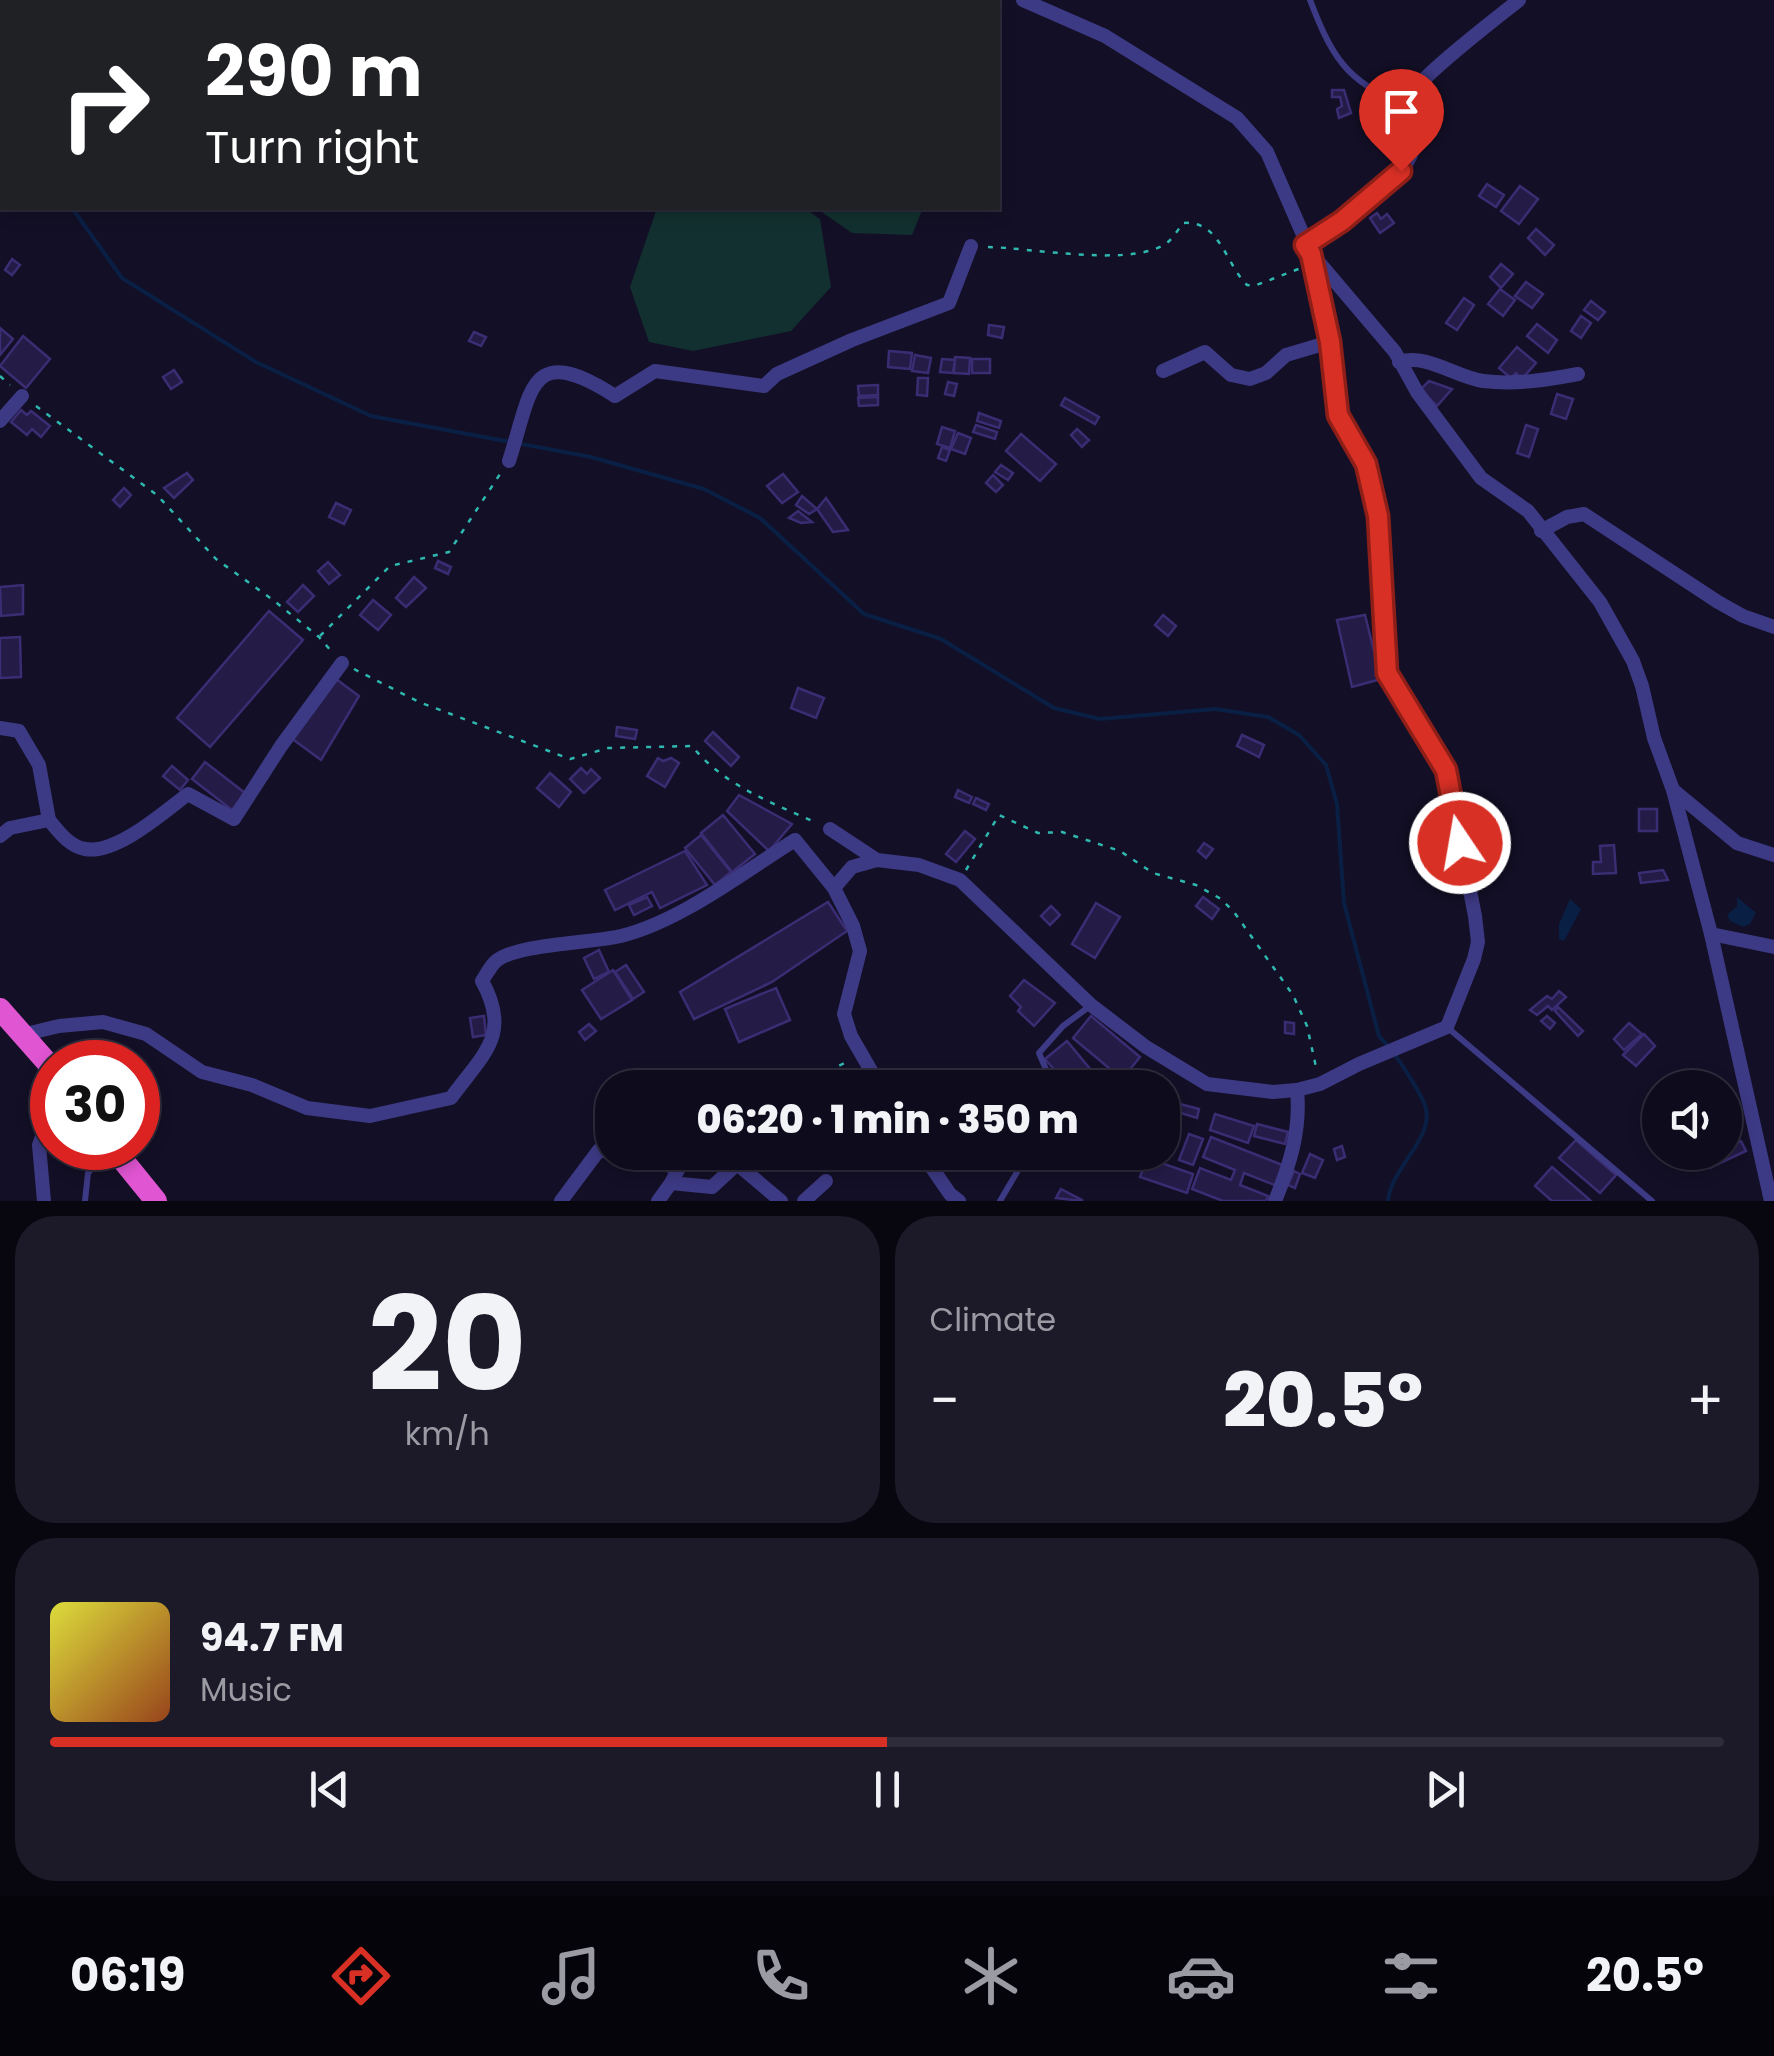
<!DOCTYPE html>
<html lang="en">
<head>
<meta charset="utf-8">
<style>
	:root { --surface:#0e0b1c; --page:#1c1929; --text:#f1f3f6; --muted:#9b9ba3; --line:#2e2b3b; --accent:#d93025 }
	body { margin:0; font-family:Poppins,sans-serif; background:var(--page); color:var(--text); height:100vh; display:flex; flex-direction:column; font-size:38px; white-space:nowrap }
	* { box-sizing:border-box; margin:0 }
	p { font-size:32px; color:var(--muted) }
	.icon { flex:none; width:55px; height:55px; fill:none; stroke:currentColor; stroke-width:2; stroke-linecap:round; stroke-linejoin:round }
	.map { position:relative; height:1201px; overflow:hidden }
	.panel { display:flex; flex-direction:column; gap:15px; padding:15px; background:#08060f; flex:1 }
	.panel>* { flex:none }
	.guide { position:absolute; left:0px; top:0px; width:1000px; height:210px; box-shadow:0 5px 15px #0003,0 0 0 2px var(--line); background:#202124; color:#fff; overflow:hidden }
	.buttons { position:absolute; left:1642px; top:1070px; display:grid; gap:20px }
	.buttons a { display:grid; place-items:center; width:100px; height:100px; border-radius:50%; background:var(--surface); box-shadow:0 5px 15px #0003,0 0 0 2px var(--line); font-size:50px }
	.speed { position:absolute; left:30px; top:1040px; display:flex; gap:20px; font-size:50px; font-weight:700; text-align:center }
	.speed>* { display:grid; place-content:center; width:130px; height:130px; border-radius:50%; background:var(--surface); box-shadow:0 5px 15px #0003,0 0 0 2px var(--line); line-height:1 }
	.speed .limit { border:15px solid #d22; background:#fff; color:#111 }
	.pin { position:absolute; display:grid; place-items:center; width:85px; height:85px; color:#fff; margin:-102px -42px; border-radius:50% 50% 50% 0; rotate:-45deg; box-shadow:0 0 10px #0007 }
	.pin .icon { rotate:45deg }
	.me { position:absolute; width:110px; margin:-55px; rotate:348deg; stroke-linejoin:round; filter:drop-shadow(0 0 8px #0008) }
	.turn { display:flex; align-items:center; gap:35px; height:210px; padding:0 40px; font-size:45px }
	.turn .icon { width:130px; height:130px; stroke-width:2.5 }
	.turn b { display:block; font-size:70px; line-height:85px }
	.big { font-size:75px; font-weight:800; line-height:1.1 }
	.panel .widget { flex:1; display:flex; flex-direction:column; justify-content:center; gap:15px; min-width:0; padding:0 35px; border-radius:40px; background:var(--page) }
	.panel .dial { align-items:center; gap:0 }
	.dial b { font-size:130px; line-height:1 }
	.song { display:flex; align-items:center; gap:30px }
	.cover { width:120px; height:120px; border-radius:15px; background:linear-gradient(135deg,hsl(60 70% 55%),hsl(20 70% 35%)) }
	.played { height:10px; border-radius:5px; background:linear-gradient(90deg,var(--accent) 50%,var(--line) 50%) }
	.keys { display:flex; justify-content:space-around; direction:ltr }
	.heat { display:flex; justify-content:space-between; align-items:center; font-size:55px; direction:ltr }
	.panel .tiles { flex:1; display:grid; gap:15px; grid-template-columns:1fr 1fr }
	.widget:last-child { grid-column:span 2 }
	.trip { position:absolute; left:595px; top:1070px; width:585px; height:100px; border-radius:40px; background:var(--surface); box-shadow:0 5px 15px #0003,0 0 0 2px var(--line); font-weight:800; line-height:100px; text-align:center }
	.dock { display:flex; height:160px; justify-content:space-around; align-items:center; background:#06040b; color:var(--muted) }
	.dock .icon { width:70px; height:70px }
	.dock .selected { color:var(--accent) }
	.dock b { font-size:45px; color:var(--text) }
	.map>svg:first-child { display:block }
	.green { fill:#12302f }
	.water { fill:#0a1f44 }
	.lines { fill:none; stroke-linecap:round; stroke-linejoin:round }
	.stream { stroke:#0a1f44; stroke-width:4 }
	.building { fill:#241b47; stroke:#3b2d73; stroke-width:2.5 }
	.path { stroke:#2fb8b0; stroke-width:2.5; stroke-dasharray:5 8; stroke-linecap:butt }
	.service { stroke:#3d3a85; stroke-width:6 }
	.minor { stroke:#3d3a85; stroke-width:14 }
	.trunk { stroke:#e055d1; stroke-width:22 }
	.route-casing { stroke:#8d1f18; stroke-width:25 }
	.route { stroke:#d93025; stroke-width:18 }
</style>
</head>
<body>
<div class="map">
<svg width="1774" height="1201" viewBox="0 0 1774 1201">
	<rect width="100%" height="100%" fill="#130f26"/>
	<g class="green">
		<polygon points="657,208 804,208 820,219 831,287 791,331 693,351 649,342 630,287"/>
		<polygon points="824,208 923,208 912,235 852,233 823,213"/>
	</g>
	<g class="water">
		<polygon points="1737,897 1756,913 1750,924 1743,927 1730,921 1727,915 1737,906"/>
		<polygon points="1570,899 1581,909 1564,941 1559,939 1559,924"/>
	</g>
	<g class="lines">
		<g class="stream">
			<polyline points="0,155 2,157"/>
			<polyline points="72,208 122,278 256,362 371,416 591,457 704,489 760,518 864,614 941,639 1054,708 1100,719 1215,709 1268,717 1299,735 1326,765 1337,804 1344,903 1379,1036 1389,1047"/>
			<path d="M1388 1201C1390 1170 1433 1139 1426 1109 1423 1095 1403 1067 1395 1055"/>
		</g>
	</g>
	<g class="building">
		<polygon points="1332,90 1344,90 1351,113 1339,118 1337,109 1342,106 1340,97 1332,97"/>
		<polygon points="1487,184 1504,195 1496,207 1479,196"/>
		<polygon points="1520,186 1538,199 1519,224 1501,211"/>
		<polygon points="1377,213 1381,219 1387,214 1394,223 1380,233 1370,218"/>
		<polygon points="1536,229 1554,245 1545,255 1528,238"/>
		<polygon points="12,259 20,265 12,275 5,270"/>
		<polygon points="1501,264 1513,274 1501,288 1490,277"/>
		<polygon points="1526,282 1543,294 1532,308 1515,296"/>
		<polygon points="1500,289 1515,300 1503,316 1488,304"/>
		<polygon points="1464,298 1474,305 1457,330 1446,323"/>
		<polygon points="1591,301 1605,312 1598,320 1584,310"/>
		<polygon points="1581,316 1591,323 1581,338 1571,331"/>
		<polygon points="1537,324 1557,340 1548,353 1527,336"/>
		<polygon points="989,325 1004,327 1002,338 988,335"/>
		<polygon points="0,328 13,339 0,355"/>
		<polygon points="474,332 486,337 481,346 469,341"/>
		<polygon points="23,336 50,359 26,388 0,366"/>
		<polygon points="1517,347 1536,363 1522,379 1516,373 1511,378 1499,368"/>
		<polygon points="889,351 912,353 910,369 888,367"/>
		<polygon points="915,355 931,358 928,373 912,371"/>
		<polygon points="955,357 970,358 969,374 954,373"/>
		<polygon points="942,359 955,360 953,373 940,372"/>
		<rect x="972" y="359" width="18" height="14"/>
		<polygon points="174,370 182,382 171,389 163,377"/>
		<polygon points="918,378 928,378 927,396 917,395"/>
		<polygon points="1429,381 1452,389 1437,406 1420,390"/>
		<polygon points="948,382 957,384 954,396 945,394"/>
		<polygon points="878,385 878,395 859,396 858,386"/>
		<polygon points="1557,394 1573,399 1566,419 1551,414"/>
		<polygon points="878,397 878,405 859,406 858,398"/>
		<polygon points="1065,398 1099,417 1095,424 1061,405"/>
		<polygon points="21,410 27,415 31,411 50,426 41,437 32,429 27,435 11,422"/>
		<polygon points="979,413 1001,421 999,428 977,421"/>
		<polygon points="976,425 997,432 995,439 973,432"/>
		<polygon points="1526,425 1538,429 1529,457 1517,453"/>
		<polygon points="942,427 955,431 950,448 937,444"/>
		<polygon points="1077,429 1089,440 1082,447 1071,435"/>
		<polygon points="958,433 971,438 965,454 951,449"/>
		<polygon points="1021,434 1056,464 1040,481 1006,451"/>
		<polygon points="942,447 950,450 946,461 938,458"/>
		<polygon points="1001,465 1013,473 1008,480 995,472"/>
		<polygon points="187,473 193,480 174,498 164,488"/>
		<polygon points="783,474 798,492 782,503 767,486"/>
		<polygon points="993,475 1003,485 996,492 986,483"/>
		<polygon points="124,488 131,495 120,507 113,500"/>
		<polygon points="802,496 817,509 809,514 796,505"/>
		<polygon points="826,498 848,530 833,532 817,509"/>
		<polygon points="336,503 351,510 344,524 329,517"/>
		<polygon points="798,511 812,522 801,523 789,518"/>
		<polygon points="438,561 451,567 448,574 435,568"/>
		<polygon points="328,562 340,575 329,584 318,571"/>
		<polygon points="414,577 426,588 406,607 396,598"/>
		<polygon points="23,585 23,614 1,616 0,587"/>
		<polygon points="303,585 314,596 298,612 287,602"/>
		<polygon points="373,600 391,615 378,630 360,615"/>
		<polygon points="269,611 303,640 210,747 177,718"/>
		<polygon points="1163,615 1176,626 1168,636 1155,625"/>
		<polygon points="1365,615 1381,679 1352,687 1337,620"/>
		<polygon points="20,637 21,677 0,678 0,638"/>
		<polygon points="336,679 359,696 321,760 291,738"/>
		<polygon points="798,688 824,698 816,718 791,708"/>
		<polygon points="617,727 637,730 635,739 616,736"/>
		<polygon points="713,732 739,757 731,766 705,741"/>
		<polygon points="1242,735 1264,745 1259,757 1237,746"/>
		<polygon points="658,758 663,761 671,758 679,763 665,787 647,776"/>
		<polygon points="205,762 245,793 232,810 192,779"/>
		<polygon points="172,766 188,780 180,790 163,776"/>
		<polygon points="581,768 587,774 591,769 600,778 584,793 570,779"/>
		<polygon points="550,773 571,792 559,807 537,788"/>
		<polygon points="958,790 972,797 969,803 955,797"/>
		<polygon points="739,795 792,824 769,851 727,811"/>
		<polygon points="976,798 989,804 986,810 973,804"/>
		<rect x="1639" y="809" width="18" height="22"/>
		<polygon points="723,815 755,854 732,872 701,833"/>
		<polygon points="965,831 975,839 956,862 946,854"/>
		<polygon points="701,835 731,872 715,885 685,848"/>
		<polygon points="1204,843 1213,849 1206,858 1198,851"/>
		<polygon points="1614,845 1616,873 1593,874 1593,862 1601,862 1600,846"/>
		<polygon points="685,851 707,885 660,908 652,892 615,910 605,890"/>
		<polygon points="1663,870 1668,880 1641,883 1639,873"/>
		<polygon points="647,897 652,906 634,915 629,905"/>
		<polygon points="1203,897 1219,909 1212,919 1196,906"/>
		<polygon points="828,902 847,931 772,982 694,1019 680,992"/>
		<polygon points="1096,903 1120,917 1095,958 1072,944"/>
		<polygon points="1051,906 1060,915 1050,925 1041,916"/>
		<polygon points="599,950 609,972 594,979 584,958"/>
		<polygon points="626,965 644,992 633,999 615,972"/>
		<polygon points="613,970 632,1000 601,1019 582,990"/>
		<polygon points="1024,980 1055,1003 1034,1026 1018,1011 1021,1007 1010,996"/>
		<polygon points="776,988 790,1020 739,1042 725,1009"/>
		<polygon points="1559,991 1566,997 1552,1010 1548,1006 1537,1015 1530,1010 1547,996 1552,999"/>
		<polygon points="1558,1007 1583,1031 1578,1036 1555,1011"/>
		<polygon points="484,1016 486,1035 473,1037 470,1018"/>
		<polygon points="1091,1016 1140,1057 1122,1079 1073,1038"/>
		<polygon points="1547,1016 1555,1023 1550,1029 1541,1021"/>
		<polygon points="1285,1022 1294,1023 1294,1034 1285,1033"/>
		<polygon points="1629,1023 1642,1034 1624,1050 1614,1039"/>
		<polygon points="589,1024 596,1031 585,1040 579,1032"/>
		<polygon points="1644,1034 1655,1046 1636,1066 1623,1055"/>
		<polygon points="1067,1041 1106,1088 1070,1088 1045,1059"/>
		<polygon points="1176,1103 1199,1109 1197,1118 1174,1111"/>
		<polygon points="1215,1114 1254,1126 1248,1143 1210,1130"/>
		<polygon points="1257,1124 1288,1132 1285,1144 1254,1136"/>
		<polygon points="1189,1134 1203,1139 1193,1165 1179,1160"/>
		<polygon points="1211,1137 1285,1166 1277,1186 1244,1173 1240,1185 1268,1196 1266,1201 1223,1201 1192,1189 1200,1168 1231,1180 1235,1170 1203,1157"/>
		<polygon points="1576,1140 1616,1175 1600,1193 1559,1158"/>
		<polygon points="1741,1141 1746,1151 1718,1164 1712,1153 1725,1152 1725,1148"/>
		<polygon points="1342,1146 1345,1157 1337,1160 1334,1149"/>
		<polygon points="750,1152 765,1152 755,1165 746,1159"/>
		<polygon points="1122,1152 1145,1152 1142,1161"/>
		<polygon points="1695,1152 1708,1152 1716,1165 1710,1168"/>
		<polygon points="1310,1154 1323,1160 1315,1178 1302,1173"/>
		<polygon points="1147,1158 1193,1174 1187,1193 1140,1177"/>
		<polygon points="1552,1167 1591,1201 1552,1201 1535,1186"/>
		<polygon points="1294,1171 1300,1174 1295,1188 1288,1185"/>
		<polygon points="1061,1189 1082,1200 1082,1201 1056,1198"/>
	</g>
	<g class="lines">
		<g class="path">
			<path d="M988 247C1033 248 1123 266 1162 246 1171 242 1177 231 1183 223 1220 220 1225 263 1247 285L1254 286 1301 268"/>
			<polyline points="0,376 10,385"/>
			<polyline points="36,406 157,495 216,559 273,600 319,637 332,652"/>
			<polyline points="320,636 390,566 449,552 502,471"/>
			<path d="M354 669 419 702 570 759 608 748 692 746C723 785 772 803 817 823"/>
			<polyline points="966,870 999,815 1038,833 1062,832 1120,851 1153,873 1196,885 1221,899 1234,912 1293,995 1307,1026 1316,1067"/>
			<polyline points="831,1088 834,1068 847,1062"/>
			<polyline points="830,1169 838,1152"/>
		</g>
		<g class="service">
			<path d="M1310 0C1330 52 1346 84 1402 102"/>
			<polyline points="1448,1028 1652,1201"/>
			<polyline points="1054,1088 1039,1053 1063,1026 1090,1006"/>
			<polyline points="85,1201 88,1173 110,1148"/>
			<polyline points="1000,1201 1020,1167 1025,1152"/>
		</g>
		<g class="minor">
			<polyline points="380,0 382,2"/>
			<polyline points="1023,0 1105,36 1237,118 1267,152 1311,253 1395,352 1417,392 1481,478 1528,511 1600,602 1633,661 1642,686 1654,738 1673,790 1711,934 1771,1201"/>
			<polyline points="0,172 2,174"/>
			<path d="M1305 245C1331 228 1404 181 1412 152 1407 138 1398 121 1403 106 1409 84 1497 18 1519 0"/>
			<path d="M1399 362C1427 353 1455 377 1483 381 1515 385 1546 380 1578 374"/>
			<polyline points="1163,371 1205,352 1231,375 1250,379 1266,373 1286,355 1330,342"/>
			<polyline points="0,421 22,396"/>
			<path d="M509 461C532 391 528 340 615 396L655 371 764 386 777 374 852 340 949 303 971 246"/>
			<polyline points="1541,531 1567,517 1584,514 1718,602 1743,616 1774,627"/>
			<polyline points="0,728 19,731 39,765 49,820"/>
			<polyline points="1673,790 1737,843 1774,855"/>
			<polyline points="830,829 877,860 919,865 960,880 1091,1005 1146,1047 1207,1084 1273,1092 1297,1090"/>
			<path d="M0 836 10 828 49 820C59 832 69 846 85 849 116 855 164 812 188 794L234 819 281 746 342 663"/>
			<polyline points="834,888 853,926 860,951 844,1014 851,1036 881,1088"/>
			<polyline points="1711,934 1774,947"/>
			<path d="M26 1034 59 1026 103 1022 146 1034 202 1072 252 1085 307 1108 370 1116 451 1098C483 1054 512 1035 482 981 486 975 490 967 495 962 514 944 591 943 621 936 681 921 742 873 795 840L834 888 852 867 877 860"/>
			<polyline points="921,1152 950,1194 959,1201"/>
			<polyline points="44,1201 39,1145 52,1108"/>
			<polyline points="561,1201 599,1150 679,1168 671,1183 712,1187 737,1164 781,1201"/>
			<polyline points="658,1201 671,1183"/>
			<polyline points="804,1201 826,1181"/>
			<path d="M1275 1201C1290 1164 1301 1130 1297 1090L1320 1084 1359 1064 1447 1027 1474 959 1478 942 1475 916 1446 770 1387 673 1378 516 1366 464 1337 415 1330 342 1312 259"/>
		</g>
		<g class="trunk">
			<polyline points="0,1009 52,1068"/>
			<polyline points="113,1148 156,1201"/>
		</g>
	</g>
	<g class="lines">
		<defs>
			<polyline id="route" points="1401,171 1342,221 1305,245 1311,254 1330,342 1338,415 1366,464 1378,516 1387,673 1446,770 1460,843"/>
		</defs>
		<use href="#route" class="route-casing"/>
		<use href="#route" class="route"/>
	</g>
</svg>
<div class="buttons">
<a><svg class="icon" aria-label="sound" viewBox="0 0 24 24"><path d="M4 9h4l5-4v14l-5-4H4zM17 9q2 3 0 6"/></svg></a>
</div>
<div class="speed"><div class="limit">30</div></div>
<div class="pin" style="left:1401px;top:171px;background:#d93025"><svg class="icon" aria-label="arrive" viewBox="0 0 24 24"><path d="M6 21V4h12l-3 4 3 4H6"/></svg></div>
<svg class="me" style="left:1460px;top:843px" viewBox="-20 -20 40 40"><circle r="17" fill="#d93025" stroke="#fff" stroke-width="3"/><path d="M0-11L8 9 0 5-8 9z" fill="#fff"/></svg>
<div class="trip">06:20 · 1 min · 350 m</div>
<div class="guide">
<div class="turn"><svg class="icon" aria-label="right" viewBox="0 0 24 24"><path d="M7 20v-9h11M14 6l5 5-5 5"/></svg><div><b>290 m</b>Turn right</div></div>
</div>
</div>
<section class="panel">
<div class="tiles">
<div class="widget dial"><b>20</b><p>km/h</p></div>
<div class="widget"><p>Climate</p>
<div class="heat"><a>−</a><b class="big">20.5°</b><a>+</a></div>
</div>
<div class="widget">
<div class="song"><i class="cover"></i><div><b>94.7 FM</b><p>Music</p></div></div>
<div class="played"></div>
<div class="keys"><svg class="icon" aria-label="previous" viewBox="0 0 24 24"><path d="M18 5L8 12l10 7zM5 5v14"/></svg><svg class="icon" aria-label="pause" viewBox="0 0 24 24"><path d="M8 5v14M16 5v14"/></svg><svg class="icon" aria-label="next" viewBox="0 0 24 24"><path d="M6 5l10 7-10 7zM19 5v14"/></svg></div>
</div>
</div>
</section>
<nav class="dock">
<b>06:19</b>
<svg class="icon selected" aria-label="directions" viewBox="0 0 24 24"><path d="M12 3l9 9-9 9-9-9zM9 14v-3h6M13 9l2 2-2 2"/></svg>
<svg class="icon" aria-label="music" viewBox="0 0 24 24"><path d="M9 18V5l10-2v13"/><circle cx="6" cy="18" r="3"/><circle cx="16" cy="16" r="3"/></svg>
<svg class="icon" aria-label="phone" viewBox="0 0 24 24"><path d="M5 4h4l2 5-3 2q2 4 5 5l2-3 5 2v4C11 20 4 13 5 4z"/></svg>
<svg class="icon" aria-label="climate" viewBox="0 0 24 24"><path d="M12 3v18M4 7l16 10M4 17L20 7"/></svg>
<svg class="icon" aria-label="car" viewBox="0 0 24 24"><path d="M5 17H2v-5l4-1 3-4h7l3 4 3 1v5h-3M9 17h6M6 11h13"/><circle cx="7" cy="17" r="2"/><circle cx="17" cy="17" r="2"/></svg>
<svg class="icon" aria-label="filters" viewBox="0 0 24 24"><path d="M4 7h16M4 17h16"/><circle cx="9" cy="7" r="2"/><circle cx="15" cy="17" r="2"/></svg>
<b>20.5°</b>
</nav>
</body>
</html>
